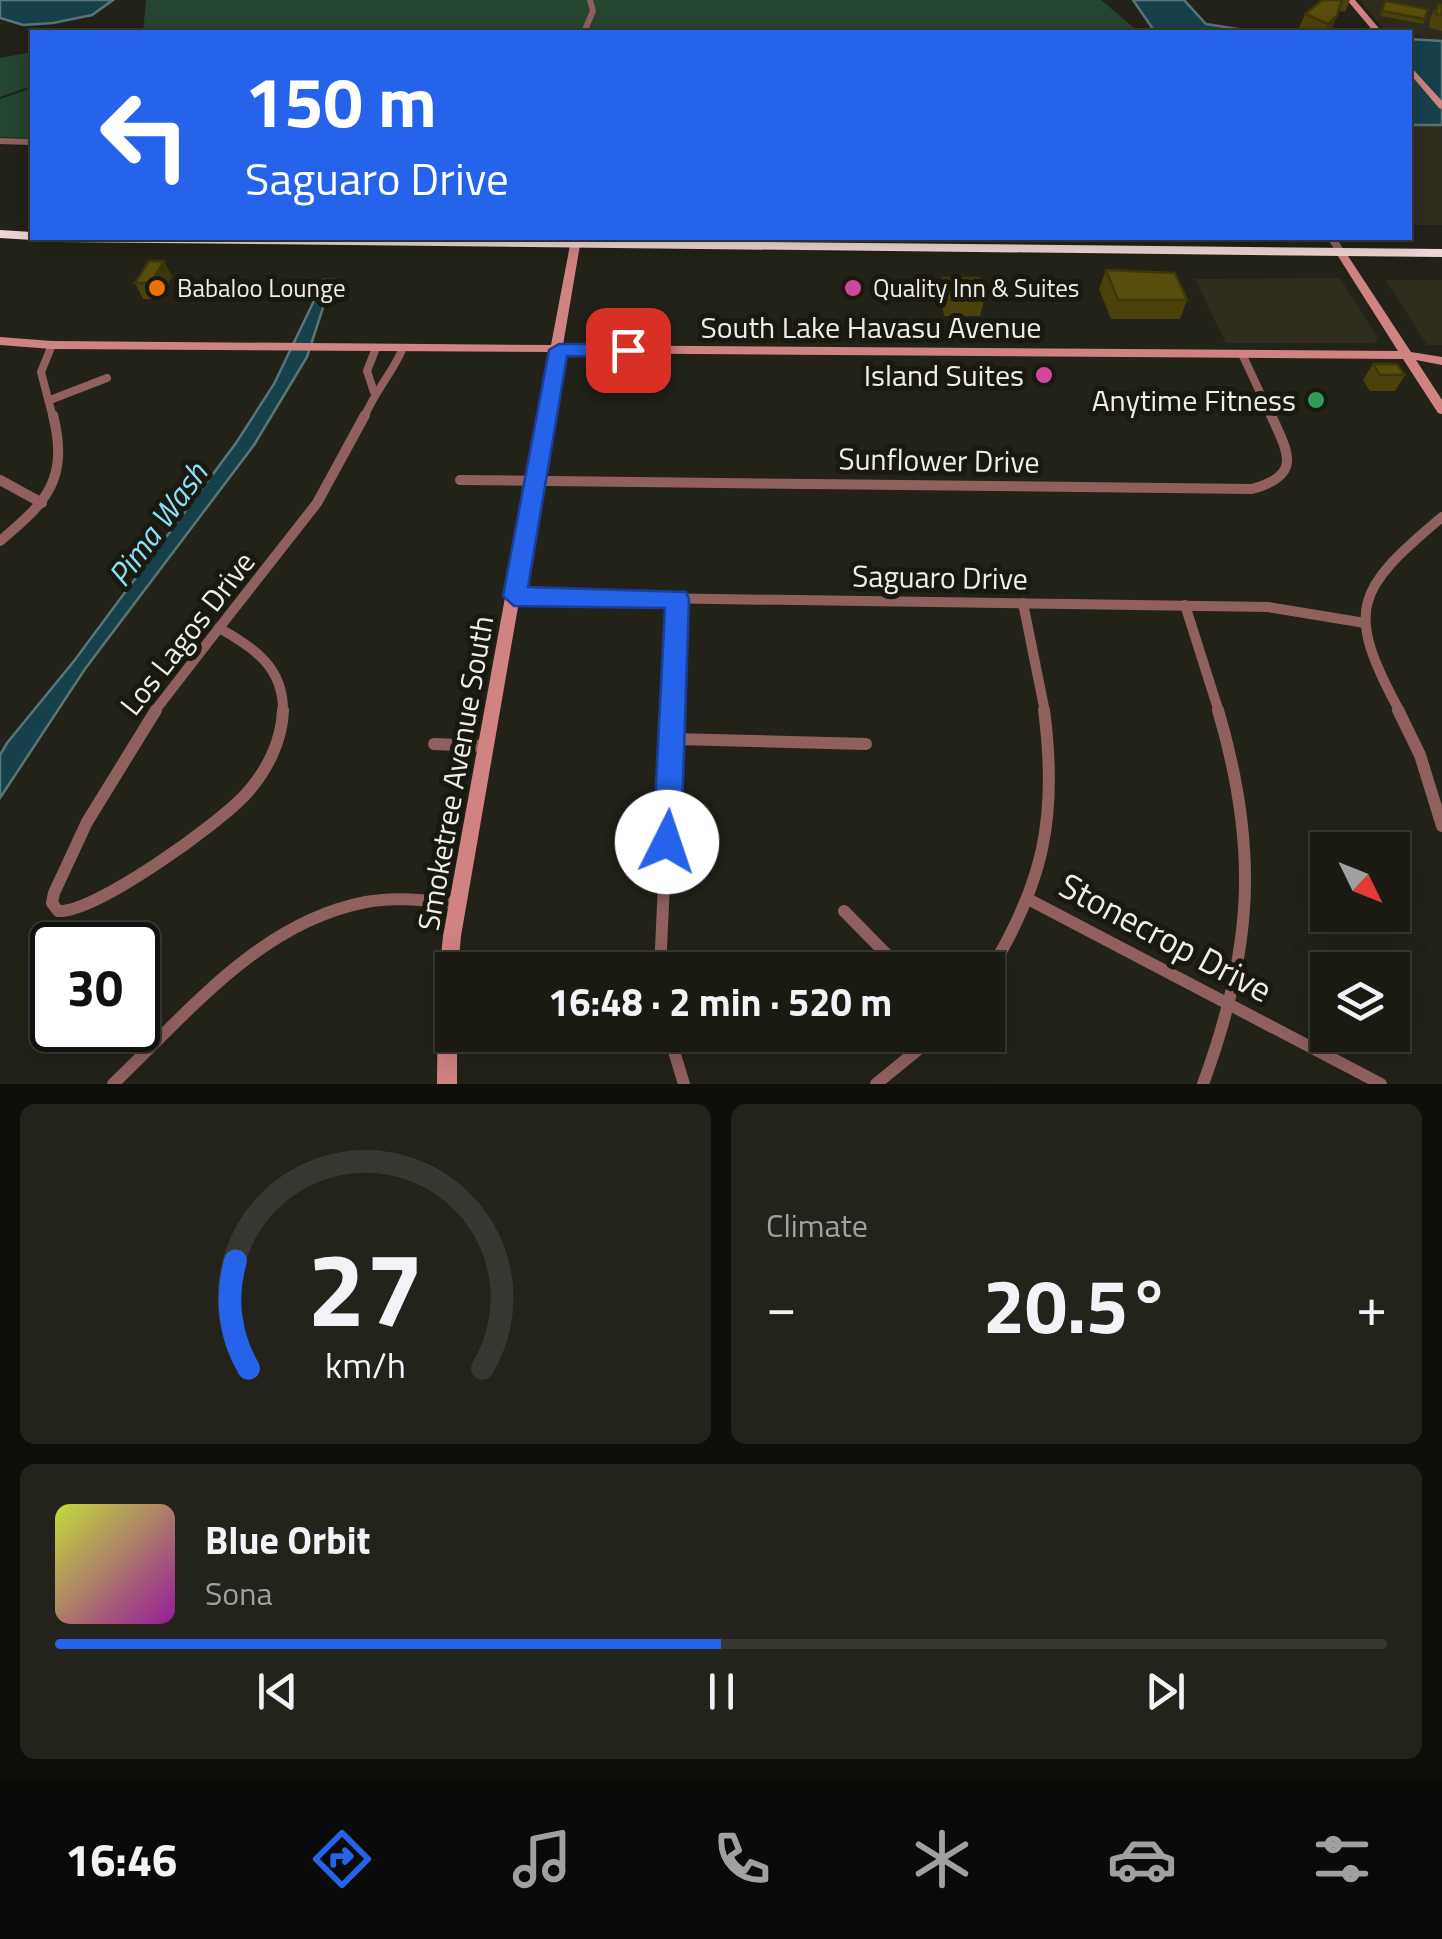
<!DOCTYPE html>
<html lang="en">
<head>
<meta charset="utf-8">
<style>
	:root { --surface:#1a1a13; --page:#23231c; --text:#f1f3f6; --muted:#9fa1a0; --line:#383833; --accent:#2563eb }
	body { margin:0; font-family:"Titillium Web",sans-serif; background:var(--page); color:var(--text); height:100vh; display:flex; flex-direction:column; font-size:38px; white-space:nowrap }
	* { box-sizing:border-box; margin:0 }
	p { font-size:32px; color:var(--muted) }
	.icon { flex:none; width:55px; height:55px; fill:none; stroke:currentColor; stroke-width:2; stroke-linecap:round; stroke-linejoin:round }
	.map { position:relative; height:1084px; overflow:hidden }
	.sheet { display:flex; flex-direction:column; gap:20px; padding:20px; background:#0e0e0a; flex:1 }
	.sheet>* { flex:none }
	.banner { position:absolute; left:30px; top:30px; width:1382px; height:210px; border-radius:0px; box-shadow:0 5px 25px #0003,0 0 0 2px var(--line); background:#2563eb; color:#fff; overflow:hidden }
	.needle { width:65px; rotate:133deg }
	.controls { position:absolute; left:1310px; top:832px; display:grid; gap:20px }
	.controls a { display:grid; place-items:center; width:100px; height:100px; border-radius:0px; background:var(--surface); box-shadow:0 5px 25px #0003,0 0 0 2px var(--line); font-size:50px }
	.speed { position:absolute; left:30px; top:922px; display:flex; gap:20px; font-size:50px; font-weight:700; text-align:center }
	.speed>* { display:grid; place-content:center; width:130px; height:130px; border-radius:50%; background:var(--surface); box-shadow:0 5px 25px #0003,0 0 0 2px var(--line); line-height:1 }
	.speed .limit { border:5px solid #111; border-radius:15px; background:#fff; color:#111 }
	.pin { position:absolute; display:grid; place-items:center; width:85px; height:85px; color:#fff; margin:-42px; border-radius:20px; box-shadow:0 5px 15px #0006 }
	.me { position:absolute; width:110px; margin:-55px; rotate:4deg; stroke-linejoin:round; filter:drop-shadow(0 0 8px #0008) }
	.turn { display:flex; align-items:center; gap:35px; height:210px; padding:0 50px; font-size:45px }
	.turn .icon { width:130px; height:130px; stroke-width:2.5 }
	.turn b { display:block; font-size:70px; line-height:85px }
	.big { font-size:75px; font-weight:700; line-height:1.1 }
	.sheet .tile { flex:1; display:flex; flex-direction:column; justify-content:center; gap:15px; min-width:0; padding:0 35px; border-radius:15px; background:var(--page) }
	.sheet .dial { align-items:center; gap:0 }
	.dial svg { height:260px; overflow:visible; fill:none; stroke:var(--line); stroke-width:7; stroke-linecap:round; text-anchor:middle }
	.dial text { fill:var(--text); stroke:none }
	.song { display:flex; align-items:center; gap:30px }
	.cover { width:120px; height:120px; border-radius:15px; background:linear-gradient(135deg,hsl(70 70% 55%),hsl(300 70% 35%)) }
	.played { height:10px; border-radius:5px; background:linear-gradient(90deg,var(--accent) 50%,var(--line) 50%) }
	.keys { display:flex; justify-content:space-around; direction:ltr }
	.heat { display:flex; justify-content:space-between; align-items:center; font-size:55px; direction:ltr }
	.sheet .tiles { flex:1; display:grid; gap:20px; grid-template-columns:1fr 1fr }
	.tile:last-child { grid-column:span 2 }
	.trip { position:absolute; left:435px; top:952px; width:570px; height:100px; border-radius:0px; background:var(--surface); box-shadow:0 5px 25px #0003,0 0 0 2px var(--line); font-weight:700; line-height:100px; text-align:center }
	.dock { display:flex; height:160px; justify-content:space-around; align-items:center; background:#0a0a08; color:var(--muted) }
	.dock .icon { width:70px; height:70px }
	.dock .selected { color:var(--accent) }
	.dock b { font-size:45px; color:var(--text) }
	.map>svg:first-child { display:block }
	.built { fill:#2e2c1d }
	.green { fill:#254631 }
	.water { fill:#17414a; stroke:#587579; stroke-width:2.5 }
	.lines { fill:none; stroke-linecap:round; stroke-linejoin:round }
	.street-far3 { stroke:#90605f; stroke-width:6 }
	.street-far2 { stroke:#90605f; stroke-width:8 }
	.street-far1 { stroke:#90605f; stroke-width:10 }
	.street { stroke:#90605f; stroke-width:12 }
	.secondary { fill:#d08382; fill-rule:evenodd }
	.highway { fill:#efd6d5; fill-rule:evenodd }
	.wall { fill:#4b420b }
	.shaded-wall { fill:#3d3609 }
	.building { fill:#574d0d; stroke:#3d3609; stroke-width:2.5 }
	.route { fill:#2563eb; stroke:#184099; stroke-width:2.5 }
	.food-dot { fill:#e8710a; stroke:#1a1910; stroke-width:4 }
	.hotel-dot { fill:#d1479c; stroke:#1a1910; stroke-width:4 }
	.leisure-dot { fill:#2e9e5b; stroke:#1a1910; stroke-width:4 }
	.labels { text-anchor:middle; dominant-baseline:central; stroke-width:10; stroke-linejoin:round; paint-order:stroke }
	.far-poi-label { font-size:25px; fill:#efeee8; stroke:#1a1910; text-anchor:start }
	.street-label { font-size:30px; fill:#efeee8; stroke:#1a1910 }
	.poi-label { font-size:30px; fill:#efeee8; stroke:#1a1910; text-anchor:end }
	.water-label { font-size:32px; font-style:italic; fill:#8be1f7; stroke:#1a1910 }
	.near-street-label { font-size:35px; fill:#efeee8; stroke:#1a1910 }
</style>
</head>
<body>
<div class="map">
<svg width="1442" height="1084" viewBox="0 0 1442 1084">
	<rect width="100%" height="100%" fill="#232219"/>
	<g class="built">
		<polygon points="1360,0 1442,0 1442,41 1386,32"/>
		<rect x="1410" y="125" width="32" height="100"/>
		<polygon points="1340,278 1378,338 1374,343 1226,343 1195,279"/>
		<polygon points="1386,280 1442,280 1442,345 1427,345"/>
	</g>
	<g class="green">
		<polygon points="146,0 588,0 590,14 581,32 143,32"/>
		<polygon points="593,0 1101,0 1139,32 586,32 595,11"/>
		<polygon points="32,52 32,86 0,97 0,58"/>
		<polygon points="32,88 32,138 0,137 0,99"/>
	</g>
	<g class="water">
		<polygon points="0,0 113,0 92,15 53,23 23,25 0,18"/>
		<polygon points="1133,0 1184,0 1206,24 1257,32 1155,32"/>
		<polygon points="1410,39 1442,41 1442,125 1410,125"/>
		<polygon points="324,280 332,280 307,357 254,445 85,669 0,798 0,755 7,743 74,661 236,443 274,384"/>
	</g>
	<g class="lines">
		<g class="street-far3">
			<polyline points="584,32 593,11 590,0"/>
			<polyline points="0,141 32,142"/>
		</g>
		<g class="street-far2">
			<polyline points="1332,238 1341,253"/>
			<polyline points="52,345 41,372 53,418"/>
			<polyline points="1243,356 1272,418"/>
			<polyline points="374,392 367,371 376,348"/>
			<polyline points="50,400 107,378"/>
			<path d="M364 418C374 392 392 374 403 348"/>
		</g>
		<g class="street-far1">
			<polyline points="0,480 42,503"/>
			<path d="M460 480 1252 489C1303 475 1288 453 1271 415"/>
			<path d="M0 541C47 502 69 479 53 415"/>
			<polyline points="514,596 1268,607 1365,623"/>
			<polyline points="1023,603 1045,712"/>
			<polyline points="1185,605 1219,712"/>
			<path d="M219 628C255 648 284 668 283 712"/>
			<polyline points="219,628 317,503 365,415"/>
			<polyline points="154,712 219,628"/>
			<polyline points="672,712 677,599"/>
			<path d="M1400 712C1344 609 1355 590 1442 517"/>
		</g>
		<g class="street">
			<path d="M156 710 87 822 54 893 52 903 58 911C94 914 220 823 246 794 267 771 282 741 283 710"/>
			<polyline points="1398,710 1420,755 1442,826"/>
			<polyline points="674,739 866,744"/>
			<polyline points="434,744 487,746"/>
			<polyline points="1028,899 1381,1084"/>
			<polyline points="844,911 902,970"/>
			<polyline points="660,970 672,710"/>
			<path d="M988 974C1044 883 1058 816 1044 710"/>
			<polyline points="669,1035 684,1084"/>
			<path d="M113 1084C188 1013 260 922 366 902 397 896 429 901 459 903"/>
			<polyline points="876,1084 936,1035"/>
			<path d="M1203 1084C1253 949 1259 849 1218 710"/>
		</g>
		<g class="secondary">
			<polygon points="1347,0 1355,0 1382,32 1374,32"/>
			<polygon points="1410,66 1442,101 1442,109 1439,108 1410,74"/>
			<polygon points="575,242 580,245 563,345 1398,351 1336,253 1341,250 1346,253 1411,352 1442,357 1442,365 1416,360 1442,400 1442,414 1438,413 1403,359 562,353 461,936 458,970 452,970 452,1035 457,1035 457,1084 437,1084 438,986 443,936 550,352 52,349 0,345 0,337 52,341 551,345 570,245"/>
		</g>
		<g class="highway">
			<polygon points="0,230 32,232 32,238 38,238 32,240 0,238"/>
			<polygon points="55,238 381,238 1442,249 1442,257 62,242"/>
		</g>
	</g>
	<g class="wall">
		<polygon points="1322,0 1350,0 1345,12 1339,11 1331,30 1328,32 1309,32 1299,28 1305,14"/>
		<polygon points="1385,1 1425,19 1423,24 1380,16"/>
		<polygon points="1438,4 1442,5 1442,31 1429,28 1430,18"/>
		<polygon points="164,261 172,277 159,299 143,299 135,283"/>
		<polygon points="1106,270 1187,300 1180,319 1111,319 1099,289"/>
		<polygon points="943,278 984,301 980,316 944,316 940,293"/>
		<polygon points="1373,364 1405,375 1395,391 1370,391 1363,380"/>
	</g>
	<g class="shaded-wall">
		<polygon points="1337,16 1331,30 1328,32 1324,32 1328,24"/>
		<polygon points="164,261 172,277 159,299 151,283"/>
	</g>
	<g class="building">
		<polygon points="1322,0 1342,0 1337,16 1328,24 1305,14"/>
		<polygon points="1385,1 1428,9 1425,19 1382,11"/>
		<polygon points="1438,4 1442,5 1442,15 1436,14"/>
		<polygon points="149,261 164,261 151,283 135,283"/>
		<polygon points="1106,270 1175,273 1187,300 1118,300"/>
		<polygon points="943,278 979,278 984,301 947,300"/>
		<polygon points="1373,364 1397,364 1405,375 1380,375"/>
	</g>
	<polygon class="route" points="559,344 628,344 637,350 628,357 567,356 528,587 686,592 689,599 681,842 677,851 667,855 657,851 653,842 665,608 514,606 503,596 549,350"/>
	<circle class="food-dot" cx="157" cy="288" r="10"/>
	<g class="hotel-dot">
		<circle cx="853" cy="288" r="10"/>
		<circle cx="1044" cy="375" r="10"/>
	</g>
	<circle class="leisure-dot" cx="1316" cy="400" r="10"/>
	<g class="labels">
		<g class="far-poi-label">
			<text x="177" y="288">Babaloo Lounge</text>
			<text x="873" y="288">Quality Inn &amp; Suites</text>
		</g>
		<g class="street-label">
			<text x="871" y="327">South Lake Havasu Avenue</text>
			<text transform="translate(939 460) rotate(1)">Sunflower Drive</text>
			<text transform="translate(940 577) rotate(1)">Saguaro Drive</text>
			<text transform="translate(187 633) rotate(-52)">Los Lagos Drive</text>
			<text transform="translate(455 773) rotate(-80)">Smoketree Avenue South</text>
		</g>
		<g class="poi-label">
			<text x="1024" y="375">Island Suites</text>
			<text x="1296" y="400">Anytime Fitness</text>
		</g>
		<g class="water-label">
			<text transform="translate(157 524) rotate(-54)">Pima Wash</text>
		</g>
		<g class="near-street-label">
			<text transform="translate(1166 937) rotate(28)">Stonecrop Drive</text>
		</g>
	</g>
</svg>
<div class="controls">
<a><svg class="needle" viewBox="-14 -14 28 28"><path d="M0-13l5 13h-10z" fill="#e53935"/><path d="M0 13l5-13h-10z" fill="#9fa1a0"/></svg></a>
<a><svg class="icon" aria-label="layers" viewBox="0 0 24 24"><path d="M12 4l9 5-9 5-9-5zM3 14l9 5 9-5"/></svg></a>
</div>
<div class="speed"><div class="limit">30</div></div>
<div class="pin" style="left:628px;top:350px;background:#d93025"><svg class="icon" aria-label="arrive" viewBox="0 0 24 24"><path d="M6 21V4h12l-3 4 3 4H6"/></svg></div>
<svg class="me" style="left:667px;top:842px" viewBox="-20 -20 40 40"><circle r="19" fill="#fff"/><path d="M0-13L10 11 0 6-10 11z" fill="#2563eb"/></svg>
<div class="trip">16:48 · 2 min · 520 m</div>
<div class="banner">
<div class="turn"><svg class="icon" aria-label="left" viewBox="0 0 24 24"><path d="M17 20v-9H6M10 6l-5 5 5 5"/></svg><div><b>150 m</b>Saguaro Drive</div></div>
</div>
</div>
<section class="sheet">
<div class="tiles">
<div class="tile dial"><svg viewBox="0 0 100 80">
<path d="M14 69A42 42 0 1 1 86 69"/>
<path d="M14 69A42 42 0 0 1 10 36" stroke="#2563eb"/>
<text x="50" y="56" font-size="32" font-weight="700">27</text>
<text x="50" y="72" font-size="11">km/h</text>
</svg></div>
<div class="tile"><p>Climate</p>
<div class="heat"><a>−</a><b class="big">20.5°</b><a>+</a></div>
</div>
<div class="tile">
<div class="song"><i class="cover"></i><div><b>Blue Orbit</b><p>Sona</p></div></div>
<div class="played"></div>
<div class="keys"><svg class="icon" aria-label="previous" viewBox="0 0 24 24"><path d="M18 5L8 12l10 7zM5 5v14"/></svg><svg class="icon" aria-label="pause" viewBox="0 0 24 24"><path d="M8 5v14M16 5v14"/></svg><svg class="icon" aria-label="next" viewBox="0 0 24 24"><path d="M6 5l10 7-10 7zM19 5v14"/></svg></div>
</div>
</div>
</section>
<nav class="dock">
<b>16:46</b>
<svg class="icon selected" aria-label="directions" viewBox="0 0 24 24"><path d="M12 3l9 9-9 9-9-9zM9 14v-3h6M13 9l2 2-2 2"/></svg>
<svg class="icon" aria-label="music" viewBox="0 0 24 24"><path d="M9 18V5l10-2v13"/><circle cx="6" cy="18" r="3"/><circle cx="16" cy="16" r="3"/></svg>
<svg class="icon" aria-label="phone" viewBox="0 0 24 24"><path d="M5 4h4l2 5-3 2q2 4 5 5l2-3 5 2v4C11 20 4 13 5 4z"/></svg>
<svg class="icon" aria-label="climate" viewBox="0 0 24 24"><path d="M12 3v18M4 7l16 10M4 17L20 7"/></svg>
<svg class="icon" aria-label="car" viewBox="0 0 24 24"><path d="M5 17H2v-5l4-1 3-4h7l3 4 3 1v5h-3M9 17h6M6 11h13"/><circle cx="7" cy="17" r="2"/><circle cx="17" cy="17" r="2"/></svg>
<svg class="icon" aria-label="filters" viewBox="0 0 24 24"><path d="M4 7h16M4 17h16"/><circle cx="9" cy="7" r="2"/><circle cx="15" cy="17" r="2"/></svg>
</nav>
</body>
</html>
